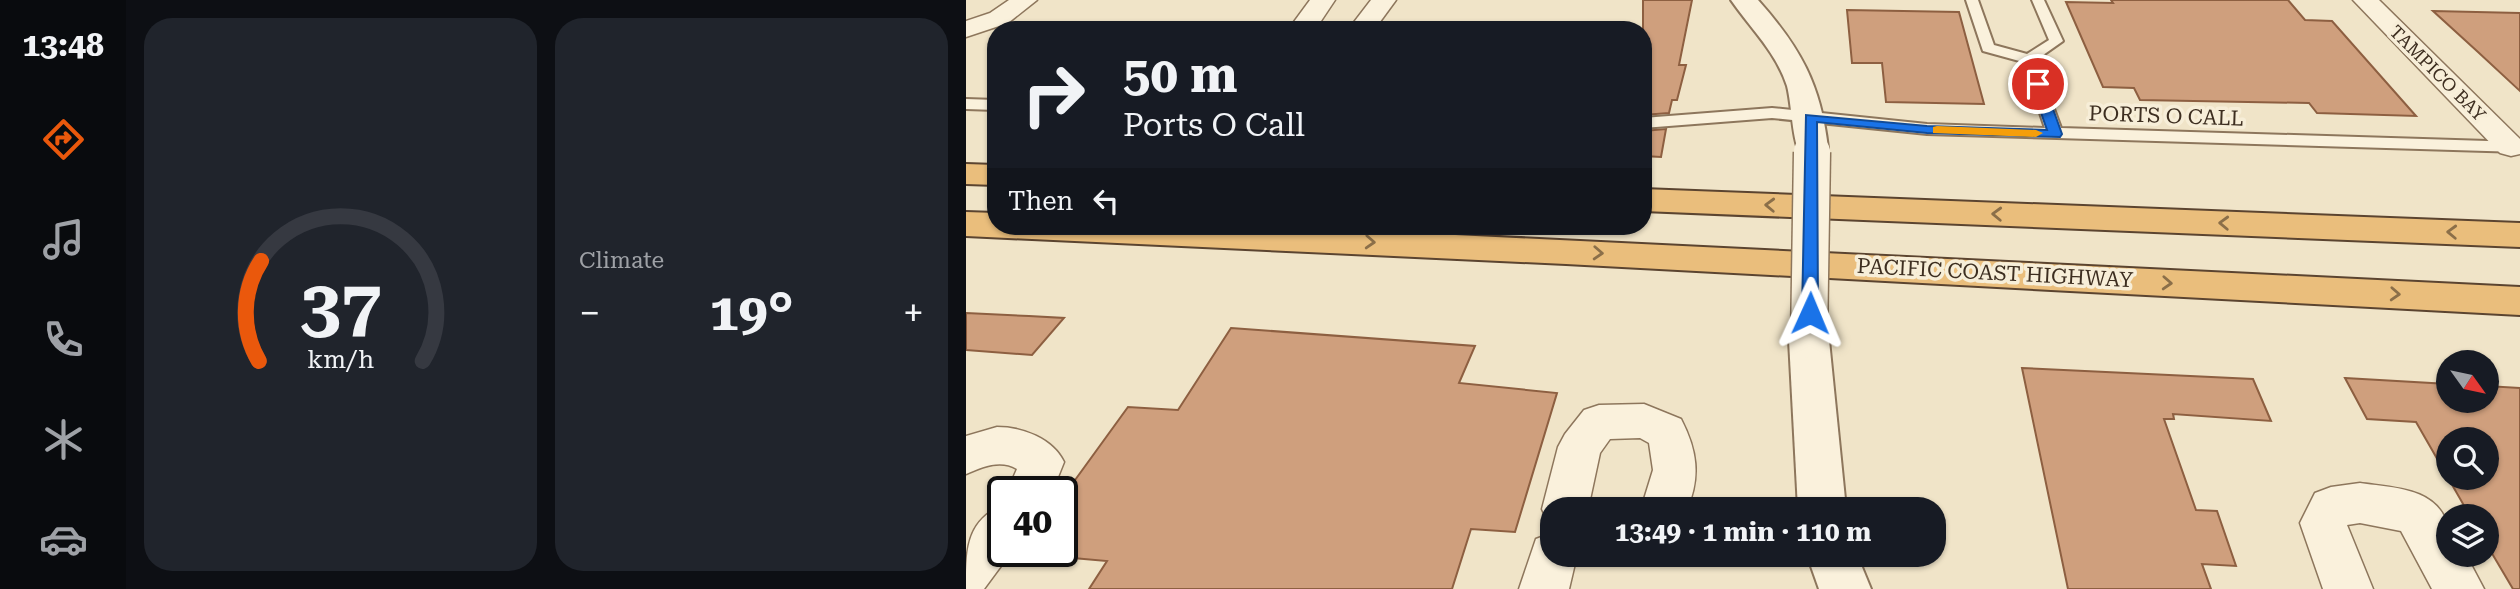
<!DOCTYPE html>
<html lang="en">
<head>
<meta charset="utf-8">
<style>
	:root { --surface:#171b24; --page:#20242c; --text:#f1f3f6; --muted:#9ea1a6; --line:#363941; --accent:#ea580c }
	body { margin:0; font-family:"Roboto Serif",serif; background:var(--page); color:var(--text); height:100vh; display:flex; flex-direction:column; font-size:26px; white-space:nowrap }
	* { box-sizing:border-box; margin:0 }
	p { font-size:23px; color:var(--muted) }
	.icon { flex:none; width:38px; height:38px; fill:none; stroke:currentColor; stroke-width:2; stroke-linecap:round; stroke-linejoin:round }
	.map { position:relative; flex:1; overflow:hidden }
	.drawer { display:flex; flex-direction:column; gap:18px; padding:18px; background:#0d0f14; width:840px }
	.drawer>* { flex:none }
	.top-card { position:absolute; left:21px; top:21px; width:665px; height:214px; border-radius:28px; box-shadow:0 2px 5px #0004; background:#171b24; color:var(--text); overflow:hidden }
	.needle { width:46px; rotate:123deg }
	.buttons { position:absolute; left:1470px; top:350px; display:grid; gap:14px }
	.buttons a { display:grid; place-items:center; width:63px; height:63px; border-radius:50%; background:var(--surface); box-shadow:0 2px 5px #0004; font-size:35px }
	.speed { position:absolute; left:21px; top:476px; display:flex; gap:14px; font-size:35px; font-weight:700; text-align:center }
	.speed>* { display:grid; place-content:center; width:91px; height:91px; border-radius:50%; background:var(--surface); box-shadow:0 2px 5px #0004; line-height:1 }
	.speed .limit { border:4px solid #111; border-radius:10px; background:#fff; color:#111 }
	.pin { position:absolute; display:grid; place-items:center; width:60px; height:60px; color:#fff; margin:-30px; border:4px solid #fff; border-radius:50%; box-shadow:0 2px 7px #0007 }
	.me { position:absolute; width:77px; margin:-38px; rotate:1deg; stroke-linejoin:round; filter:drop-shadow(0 0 5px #0008) }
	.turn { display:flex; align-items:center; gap:24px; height:147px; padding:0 21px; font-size:32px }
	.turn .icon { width:91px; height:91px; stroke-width:2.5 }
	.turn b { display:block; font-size:49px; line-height:60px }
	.then { display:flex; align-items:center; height:66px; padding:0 21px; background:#0003; gap:14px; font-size:26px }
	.big { font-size:52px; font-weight:700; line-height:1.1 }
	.drawer .tile { flex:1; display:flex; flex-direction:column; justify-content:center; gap:10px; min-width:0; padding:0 24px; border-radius:28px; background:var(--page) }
	.drawer .dial { align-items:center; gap:0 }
	.dial svg { height:182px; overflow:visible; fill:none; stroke:var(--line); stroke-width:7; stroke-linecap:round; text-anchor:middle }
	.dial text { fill:var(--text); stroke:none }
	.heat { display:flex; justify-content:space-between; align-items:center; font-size:38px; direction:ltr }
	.drawer .tiles { flex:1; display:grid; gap:18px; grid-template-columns:repeat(2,1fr) }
	.trip { position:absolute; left:574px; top:497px; width:406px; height:70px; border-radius:28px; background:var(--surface); box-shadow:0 2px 5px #0004; font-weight:700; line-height:70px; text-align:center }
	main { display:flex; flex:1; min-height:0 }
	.tabs { display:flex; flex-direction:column; width:126px; justify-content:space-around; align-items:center; background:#090b0e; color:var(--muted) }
	.tabs .icon { width:49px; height:49px }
	.tabs .selected { color:var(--accent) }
	.tabs b { font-size:32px; color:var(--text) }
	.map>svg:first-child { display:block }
	.building { fill:#cf9f7d; stroke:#8d5f41; stroke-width:2; fill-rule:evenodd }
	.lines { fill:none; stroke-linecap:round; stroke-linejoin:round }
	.service-casing { stroke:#8d765c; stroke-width:4 }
	.minor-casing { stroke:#8d765c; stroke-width:3 }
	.tertiary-casing { stroke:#8d765c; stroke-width:4 }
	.trunk-casing { stroke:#5b4430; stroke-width:4 }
	.service { fill:#faf1dc; fill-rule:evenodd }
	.minor { fill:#faf1dc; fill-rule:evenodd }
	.tertiary { fill:#faf1dc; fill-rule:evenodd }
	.trunk { fill:#eabe7c; fill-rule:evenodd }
	.tertiary-bridge-far1-casing { stroke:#8d765c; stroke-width:32; stroke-linecap:butt }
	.tertiary-bridge-casing { stroke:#8d765c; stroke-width:39; stroke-linecap:butt }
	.tertiary-bridge-far1 { stroke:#faf1dc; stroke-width:29 }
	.tertiary-bridge { stroke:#faf1dc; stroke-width:36 }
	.oneway { stroke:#8b6f49 }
	.route { fill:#1a73e8; stroke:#114b97; stroke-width:2 }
	.slow { fill:#f59e0b }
	.labels { text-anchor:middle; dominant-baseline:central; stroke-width:7; stroke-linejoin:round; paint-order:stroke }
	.far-street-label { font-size:18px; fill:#3d2e20; stroke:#f7eed8 }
	.street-label { font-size:21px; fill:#3d2e20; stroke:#f7eed8 }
</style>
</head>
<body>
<main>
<nav class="tabs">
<b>13:48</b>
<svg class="icon selected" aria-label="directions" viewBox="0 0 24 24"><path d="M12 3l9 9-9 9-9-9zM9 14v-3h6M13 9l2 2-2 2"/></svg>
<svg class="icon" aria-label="music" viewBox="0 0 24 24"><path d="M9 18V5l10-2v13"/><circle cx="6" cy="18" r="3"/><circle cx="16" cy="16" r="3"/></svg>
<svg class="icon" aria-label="phone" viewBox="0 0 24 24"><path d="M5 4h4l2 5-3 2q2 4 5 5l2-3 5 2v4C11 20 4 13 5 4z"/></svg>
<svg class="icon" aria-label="climate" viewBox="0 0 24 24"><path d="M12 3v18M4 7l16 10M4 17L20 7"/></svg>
<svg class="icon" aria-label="car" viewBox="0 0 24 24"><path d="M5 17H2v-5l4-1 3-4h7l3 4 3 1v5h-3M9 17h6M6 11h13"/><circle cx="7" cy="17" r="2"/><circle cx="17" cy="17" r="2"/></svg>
</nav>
<section class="drawer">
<div class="tiles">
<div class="tile dial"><svg viewBox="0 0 100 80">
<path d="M14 69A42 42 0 1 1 86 69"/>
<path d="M14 69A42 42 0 0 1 15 25" stroke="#ea580c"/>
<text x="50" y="56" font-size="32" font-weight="700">37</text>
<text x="50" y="72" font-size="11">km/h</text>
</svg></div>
<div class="tile"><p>Climate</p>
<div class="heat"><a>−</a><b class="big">19°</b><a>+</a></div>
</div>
</div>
</section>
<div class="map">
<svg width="1554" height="589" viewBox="0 0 1554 589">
	<rect width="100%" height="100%" fill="#f0e4c8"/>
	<g class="building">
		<polygon points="677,0 726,0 713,65 720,65 711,100 706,100 703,113 677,115"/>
		<polygon points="1145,0 1322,0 1339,20 1366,21 1450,116 1351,113 1343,103 1174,100 1168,88 1137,87 1100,2 1147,3"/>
		<polygon points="881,10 993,12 1018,104 920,102 916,63 886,63"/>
		<polygon points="1467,11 1554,13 1554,91 1512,52"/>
		<polygon points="700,129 695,157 677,156 677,131"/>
		<polygon points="0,313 63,316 98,318 66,355 0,350"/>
		<polygon points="265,328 509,346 493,383 591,393 549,532 505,529 486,589 123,589 141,561 96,557 96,498 162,407 212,410"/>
		<polygon points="1056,368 1287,379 1305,421 1207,414 1208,419 1198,419 1230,510 1251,511 1270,566 1236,564 1245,589 1102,589"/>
		<path d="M1379 378 1482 384V401H1521V386L1554 388V589H1547L1521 545V516H1504L1450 422 1401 419ZM1482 439H1521V478H1482Z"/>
	</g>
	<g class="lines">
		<defs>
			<g id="service">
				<polygon points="1000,0 1012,0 1028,45 1061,54 1083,40 1066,0 1078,0 1097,41 1070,60 1095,128 1554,142 1554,152 961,134 806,118 677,128 677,118 806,108 961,124 1079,128 1057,62 1017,51"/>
				<polygon points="0,99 30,100 30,110 0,109"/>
			</g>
			<g id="minor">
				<polygon points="43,0 71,0 42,23 0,37 0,21 24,13"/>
				<polygon points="344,0 369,0 349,30 322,30"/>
				<polygon points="405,0 430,0 408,30 382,30"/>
				<polygon points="1387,0 1413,0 1554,139 1554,154 1545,156 1534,153"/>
				<path d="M678 404 715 419C731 450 735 476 721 509H675L687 470 683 443 674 438 644 439 634 453 622 509H586V525L583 524 576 509 592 447 599 434 618 410 633 405Z"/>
				<path d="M31 427C57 427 87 439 98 462L86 492H41L51 469C34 459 17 467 0 474V436Z"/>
				<path d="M1394 483C1427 488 1472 487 1482 527 1484 535 1482 546 1482 555H1500L1518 589H1466L1435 531 1394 523 1381 525 1407 589H1357L1334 523 1349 493 1365 487Z"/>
				<path d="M37 505V551H46L18 589H0C0 550 0 521 37 505Z"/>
				<polygon points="586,533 586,555 611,555 603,589 553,589 570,539"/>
			</g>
			<g id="tertiary">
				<path d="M765 0H792C834 47 855 85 862 148L857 155 846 158 835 155C826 142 826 105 821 86 810 52 785 29 765 0Z"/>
				<polygon points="843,325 857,329 863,340 880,509 832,509 823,340 829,329"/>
				<polygon points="841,555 891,555 905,589 853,589"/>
			</g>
			<g id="trunk">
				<polygon points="0,164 30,165 30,185 0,184"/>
				<polygon points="677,189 1554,223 1554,247 677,211"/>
				<polygon points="0,212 30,213 30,226 307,226 1554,287 1554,315 600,264 0,236"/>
			</g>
		</defs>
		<use href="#service" class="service-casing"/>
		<use href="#minor" class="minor-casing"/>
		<use href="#tertiary" class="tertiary-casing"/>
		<use href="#trunk" class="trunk-casing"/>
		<use href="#service" class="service"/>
		<use href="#minor" class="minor"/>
		<use href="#tertiary" class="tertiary"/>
		<use href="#trunk" class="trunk"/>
		<defs>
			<polyline id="tertiary-bridge-far1" points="846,153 846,148"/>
			<polyline id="tertiary-bridge" points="843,340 846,152"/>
		</defs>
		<use href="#tertiary-bridge-far1" class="tertiary-bridge-far1-casing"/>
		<use href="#tertiary-bridge" class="tertiary-bridge-casing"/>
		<use href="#tertiary-bridge-far1" class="tertiary-bridge-far1"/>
		<use href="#tertiary-bridge" class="tertiary-bridge"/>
	</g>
	<defs><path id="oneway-chevron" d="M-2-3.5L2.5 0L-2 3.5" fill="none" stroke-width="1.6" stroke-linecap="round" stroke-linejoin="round" transform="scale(1.75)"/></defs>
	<g class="oneway">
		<use href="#oneway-chevron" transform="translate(804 205) rotate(-178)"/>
		<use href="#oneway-chevron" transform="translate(1031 214) rotate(-178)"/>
		<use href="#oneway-chevron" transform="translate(1258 223) rotate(-178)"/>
		<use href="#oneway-chevron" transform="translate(1486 232) rotate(-178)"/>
		<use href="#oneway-chevron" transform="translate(404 242) rotate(3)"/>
		<use href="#oneway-chevron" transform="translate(632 253) rotate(3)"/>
		<use href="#oneway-chevron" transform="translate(1201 283) rotate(3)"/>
		<use href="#oneway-chevron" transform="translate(1429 294) rotate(3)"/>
	</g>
	<polygon class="route" points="1072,80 1078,84 1096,134 1094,137 961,133 851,122 852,313 850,317 838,317 836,313 840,115 961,126 1081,130 1065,84"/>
	<polygon class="slow" points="971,126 1070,130 1077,133 1070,137 967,133 967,127"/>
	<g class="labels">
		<g class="far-street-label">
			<text transform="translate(1472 73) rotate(45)">TAMPICO BAY</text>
		</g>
		<g class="street-label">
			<text transform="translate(1200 116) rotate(2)">PORTS O CALL</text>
			<text transform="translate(1029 273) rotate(3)">PACIFIC COAST HIGHWAY</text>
		</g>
	</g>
</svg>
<div class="buttons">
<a><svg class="needle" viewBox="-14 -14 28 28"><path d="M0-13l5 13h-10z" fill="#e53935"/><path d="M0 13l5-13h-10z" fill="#9ea1a6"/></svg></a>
<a><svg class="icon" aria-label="search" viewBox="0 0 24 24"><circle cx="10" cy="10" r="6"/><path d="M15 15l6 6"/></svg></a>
<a><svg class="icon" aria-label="layers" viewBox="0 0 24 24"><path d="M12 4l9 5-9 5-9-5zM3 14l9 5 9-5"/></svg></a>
</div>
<div class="speed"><div class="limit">40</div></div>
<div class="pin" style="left:1072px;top:84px;background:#d93025"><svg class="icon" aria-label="arrive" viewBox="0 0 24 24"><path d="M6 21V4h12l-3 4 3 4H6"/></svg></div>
<svg class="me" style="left:844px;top:313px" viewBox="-20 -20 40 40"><path d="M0-17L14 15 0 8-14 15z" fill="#1a73e8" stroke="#fff" stroke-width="4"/></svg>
<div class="trip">13:49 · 1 min · 110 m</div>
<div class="top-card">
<div class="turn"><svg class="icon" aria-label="right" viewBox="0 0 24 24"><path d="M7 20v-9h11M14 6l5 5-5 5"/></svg><div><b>50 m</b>Ports O Call</div></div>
<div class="then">Then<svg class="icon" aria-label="left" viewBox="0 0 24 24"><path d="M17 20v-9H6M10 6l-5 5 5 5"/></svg></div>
</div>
</div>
</main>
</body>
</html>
